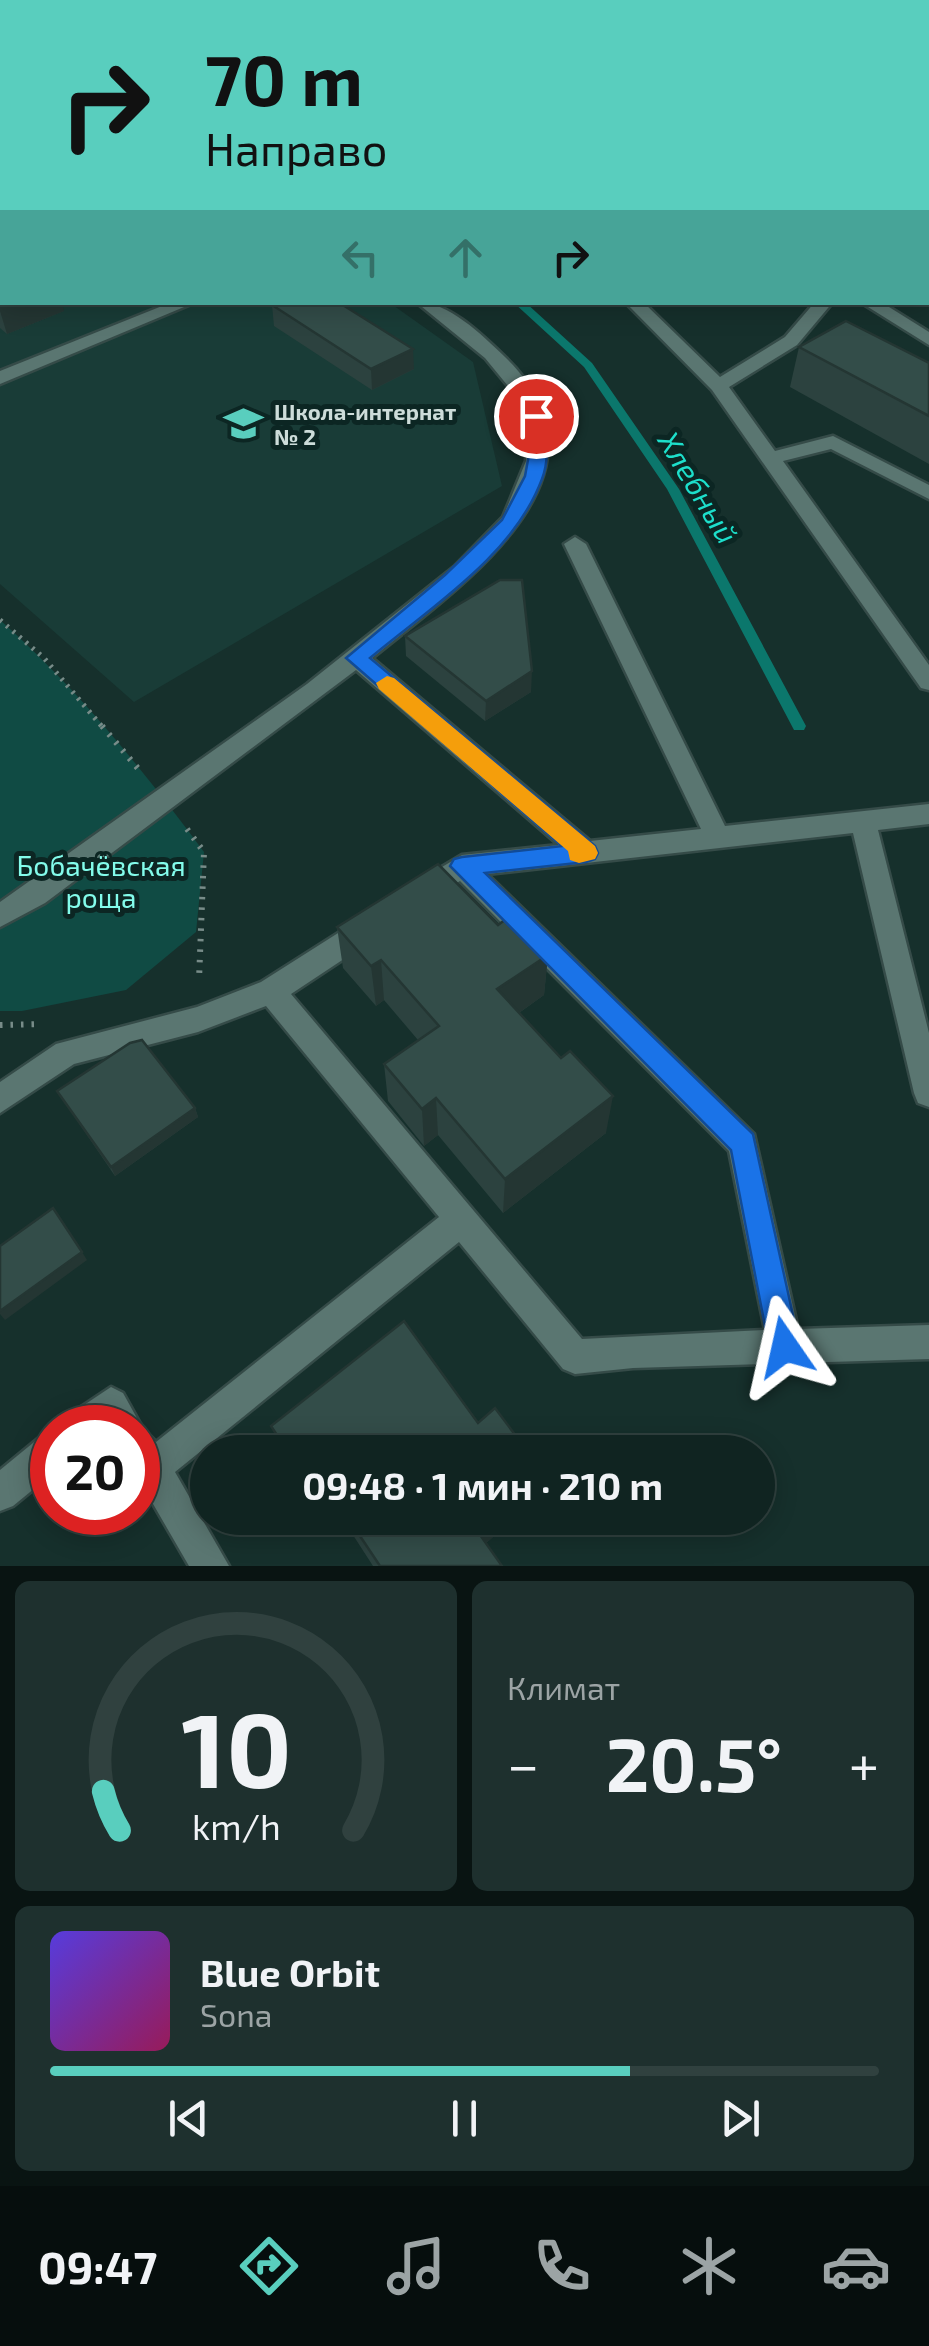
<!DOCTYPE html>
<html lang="ru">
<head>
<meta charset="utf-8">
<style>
	:root { --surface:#102421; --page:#1e302e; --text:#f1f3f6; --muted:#9ca4a5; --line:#30413f; --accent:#59cebe }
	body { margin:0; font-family:"Exo 2",sans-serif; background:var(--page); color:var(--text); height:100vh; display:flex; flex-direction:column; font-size:38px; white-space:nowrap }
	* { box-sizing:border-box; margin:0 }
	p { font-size:32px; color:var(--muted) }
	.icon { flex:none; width:55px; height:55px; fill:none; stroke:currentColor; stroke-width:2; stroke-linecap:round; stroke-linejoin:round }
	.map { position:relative; height:1566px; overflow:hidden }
	.drawer { display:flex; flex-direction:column; gap:15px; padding:15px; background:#091412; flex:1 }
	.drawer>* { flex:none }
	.hud { position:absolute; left:0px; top:0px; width:930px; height:305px; box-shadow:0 5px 25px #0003,0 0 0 2px var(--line); background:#59cebe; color:#111; overflow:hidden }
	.speed { position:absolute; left:30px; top:1405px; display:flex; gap:20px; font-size:50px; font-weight:700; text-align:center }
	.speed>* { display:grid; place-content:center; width:130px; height:130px; border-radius:50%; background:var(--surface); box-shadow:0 5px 25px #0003,0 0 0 2px var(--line); line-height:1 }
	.speed .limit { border:15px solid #d22; background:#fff; color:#111 }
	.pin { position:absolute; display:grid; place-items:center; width:85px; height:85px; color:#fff; margin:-42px; border:5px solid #fff; border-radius:50%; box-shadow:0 2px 10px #0007 }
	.me { position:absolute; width:110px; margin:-55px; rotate:349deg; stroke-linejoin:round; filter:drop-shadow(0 0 8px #0008) }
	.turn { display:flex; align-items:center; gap:35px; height:210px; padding:0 40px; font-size:45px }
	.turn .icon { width:130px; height:130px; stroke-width:2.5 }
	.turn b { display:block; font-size:70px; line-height:85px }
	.lanes { display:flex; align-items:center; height:95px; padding:0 40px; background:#0003; justify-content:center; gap:50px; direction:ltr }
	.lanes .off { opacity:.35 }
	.big { font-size:75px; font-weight:700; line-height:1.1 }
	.drawer .card { flex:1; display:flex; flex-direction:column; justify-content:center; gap:15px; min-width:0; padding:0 35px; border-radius:15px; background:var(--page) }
	.drawer .dial { align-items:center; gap:0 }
	.dial svg { height:260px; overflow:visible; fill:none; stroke:var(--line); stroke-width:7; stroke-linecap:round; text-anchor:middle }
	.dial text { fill:var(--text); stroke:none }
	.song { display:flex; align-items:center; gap:30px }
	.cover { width:120px; height:120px; border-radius:15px; background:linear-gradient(135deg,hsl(250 70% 55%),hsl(330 70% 35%)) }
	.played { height:10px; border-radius:5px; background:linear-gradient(90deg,var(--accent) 70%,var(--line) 70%) }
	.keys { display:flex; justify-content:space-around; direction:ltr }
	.heat { display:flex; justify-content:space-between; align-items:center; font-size:55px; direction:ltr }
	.drawer .tiles { flex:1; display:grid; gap:15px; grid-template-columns:1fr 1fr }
	.card:last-child { grid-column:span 2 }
	.trip { position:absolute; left:190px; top:1435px; width:585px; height:100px; border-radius:50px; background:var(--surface); box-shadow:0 5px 25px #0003,0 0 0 2px var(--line); font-weight:700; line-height:100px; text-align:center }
	.dock { display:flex; height:160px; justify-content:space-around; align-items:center; background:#060e0d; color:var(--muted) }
	.dock .icon { width:70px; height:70px }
	.dock .on { color:var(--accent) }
	.dock b { font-size:45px; color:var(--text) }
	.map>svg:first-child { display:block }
	.built { fill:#193c37 }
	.green { fill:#104b44 }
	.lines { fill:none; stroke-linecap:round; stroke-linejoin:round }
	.stream { fill:#0b776c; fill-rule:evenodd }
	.minor-casing { stroke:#354b48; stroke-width:5 }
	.path-far2 { stroke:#788c89; stroke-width:4; stroke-dasharray:1 4; stroke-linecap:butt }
	.path-far1 { stroke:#788c89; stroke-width:5; stroke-dasharray:2.5 6; stroke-linecap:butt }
	.path { stroke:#788c89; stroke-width:6; stroke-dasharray:2.5 8; stroke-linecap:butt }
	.minor { fill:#5a7671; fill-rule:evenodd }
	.wall { fill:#2c423f }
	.shaded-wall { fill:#243633 }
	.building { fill:#334d49; stroke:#243633; stroke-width:2.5 }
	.route { fill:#1a73e8; stroke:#114b97; stroke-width:2.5 }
	.slow { fill:#f59e0b }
	.labels { text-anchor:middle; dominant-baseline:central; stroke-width:10; stroke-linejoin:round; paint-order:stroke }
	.far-poi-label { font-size:22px; font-weight:bold; fill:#cddcd9; stroke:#0c2623; text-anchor:start }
	.park-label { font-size:28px; fill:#83fceb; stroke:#0c2623 }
	.water-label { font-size:30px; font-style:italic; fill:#1ddfcb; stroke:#0c2623 }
</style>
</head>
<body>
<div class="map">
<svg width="929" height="1566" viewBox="0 0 929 1566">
	<rect width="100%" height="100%" fill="#16302c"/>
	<polygon class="built" points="0,77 2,302 390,303 473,362 502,486 134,702 0,584"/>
	<path class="green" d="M0 620C77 688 143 770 204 852L196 932 126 990 22 1011H0Z"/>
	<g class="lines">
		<polygon class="stream" points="513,302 525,302 592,363 679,489 806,726 804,730 794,730 667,489 584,367"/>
		<defs>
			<g id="minor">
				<rect x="280" y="0" width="12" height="2"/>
				<polygon points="468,0 480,0 481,2 469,2"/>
				<rect x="0" y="28" width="2" height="8"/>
				<rect x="928" y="72" width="1" height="8"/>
				<rect x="928" y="101" width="1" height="8"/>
				<polygon points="929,188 929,198 928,199 928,189"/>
				<polygon points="172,302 196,302 0,384 0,371"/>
				<path d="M416 302C449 302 481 334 505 357 628 475 457 588 372 658L590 841 701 829 564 544 575 537 586 544 725 826 929 804V824L878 830 929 1033V1107L918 1103 914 1093 853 833 487 874 754 1134 798 1329 929 1325V1359L633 1368 575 1374 563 1369 459 1242 175 1472 229 1566H189L138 1478V1428H64L69 1415 111 1387 123 1393 143 1429 156 1442 439 1217 266 1006 198 1032 74 1064 0 1113V1082L56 1044 197 1007 261 982 357 921 367 918 377 921 381 929 377 937 291 994 582 1339 765 1330 729 1151 460 881 421 904 412 901 408 893 412 885 462 855 559 845 356 670 45 903 0 927V902L307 684 454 567 503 517 526 461 527 421 522 403 485 358Z"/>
				<polygon points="625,302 643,302 720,377 785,337 815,302 833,302 797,345 729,387 775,451 833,436 929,485 929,499 831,449 783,461 929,665 929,690 921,688 712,390"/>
				<polygon points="860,302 881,302 929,332 929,345"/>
				<polygon points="52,1433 52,1474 13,1506 0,1511 0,1470 39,1438"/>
			</g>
		</defs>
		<use href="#minor" class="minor-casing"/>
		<g class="path-far2">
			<polyline points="66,2 73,0"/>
			<polyline points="417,2 447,2"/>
		</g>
		<polyline class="path-far1" points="0,620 44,658 104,729"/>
		<g class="path">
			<polyline points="102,726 141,772"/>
			<polyline points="187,829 204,852 199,980"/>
			<polyline points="0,1025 39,1024"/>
		</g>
		<use href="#minor" class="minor"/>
	</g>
	<g class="wall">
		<rect x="206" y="0" width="47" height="2"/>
		<polygon points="588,0 929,0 929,40 928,40 928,2 588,2"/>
		<polygon points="2,104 2,146 0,144 0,105"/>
		<polygon points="928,219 929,219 929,302 928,301"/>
		<polygon points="0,240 64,311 7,334 0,328"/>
		<polygon points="272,305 414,369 372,390 274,326"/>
		<polygon points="799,347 929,363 929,464 790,387"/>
		<polygon points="405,636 531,692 485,721 406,656"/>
		<polygon points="498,925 548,955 544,995 519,1013 606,1133 503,1213 438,1135 424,1146 388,1101 384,1064 418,1040 384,1000 376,1006 343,968 337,927"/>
		<polygon points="57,1091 195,1108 198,1117 115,1176"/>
		<polygon points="478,1423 528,1452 283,1452 271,1426"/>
		<polygon points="342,1518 515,1518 486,1543 502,1566 373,1566"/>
	</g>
	<g class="shaded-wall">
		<polygon points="7,302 62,302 64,311 7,334 0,311 0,305"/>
		<polygon points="413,349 414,369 372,390 371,369"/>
		<polygon points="532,671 531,692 485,721 486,701"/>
		<polygon points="548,955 544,995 496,1029 497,989"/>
		<polygon points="381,960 384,1000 376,1006 371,966"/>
		<polygon points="613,1096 606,1133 503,1213 505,1179"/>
		<polygon points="436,1098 438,1135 424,1146 422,1109"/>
		<polygon points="195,1108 198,1117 115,1176 111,1167"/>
		<polygon points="82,1252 87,1260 5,1320 0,1314 0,1311"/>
		<polygon points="494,1518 515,1518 477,1551 478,1532"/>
	</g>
	<g class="building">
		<polygon points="603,0 929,0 929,5 928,5 928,2 604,2"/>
		<polygon points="430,1 432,2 390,2"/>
		<polygon points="2,104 2,124 0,123 0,105"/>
		<rect x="928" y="219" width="1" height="43"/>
		<polygon points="0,240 2,242 2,302 7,302 0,305"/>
		<polygon points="278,302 338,302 413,349 371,369 272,305"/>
		<polygon points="846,321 929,363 929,416 799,347"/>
		<polygon points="500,580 522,580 532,671 486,701 405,636"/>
		<polygon points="438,864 498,925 510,916 548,955 497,989 561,1058 570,1051 613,1096 505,1179 436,1098 422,1109 384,1064 439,1026 381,960 371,966 337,927"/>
		<polygon points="142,1040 195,1108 111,1167 57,1091 130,1043"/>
		<polygon points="53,1208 82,1252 0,1311 0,1246"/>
		<polygon points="404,1321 478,1423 495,1408 528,1452 288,1452 271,1426"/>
		<polygon points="348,1518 494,1518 478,1532 502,1566 380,1566"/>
	</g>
	<path class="route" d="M536 411 545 416C546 437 550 459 542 479 514 555 431 607 370 658L595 846 598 853 595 859 586 862 485 873 753 1134 800 1347 796 1358 785 1362 774 1358 769 1347 731 1150 450 866 454 859 462 857 562 846 346 658 445 575 502 520 525 476 530 449 528 416Z"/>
	<polygon class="slow" points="387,676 394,678 595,846 598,853 595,859 579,863 570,860 568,851 379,689 376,683"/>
	<defs>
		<symbol id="school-bare" viewBox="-9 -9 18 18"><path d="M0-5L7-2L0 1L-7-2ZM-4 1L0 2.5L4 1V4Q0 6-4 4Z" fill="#59cebe" stroke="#0c2623" stroke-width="2.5" paint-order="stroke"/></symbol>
	</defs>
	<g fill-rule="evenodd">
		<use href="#school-bare" x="216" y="396" width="55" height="55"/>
	</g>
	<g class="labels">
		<g class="far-poi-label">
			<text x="274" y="411">Школа-интернат<tspan x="274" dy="25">№ 2</tspan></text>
		</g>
		<g class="park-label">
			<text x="101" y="865">Бобачёвская<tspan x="101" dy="32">роща</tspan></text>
		</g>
		<g class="water-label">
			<text transform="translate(699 487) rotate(59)">Хлебный</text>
		</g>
	</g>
</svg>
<div class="speed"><div class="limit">20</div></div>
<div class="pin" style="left:536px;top:416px;background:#d93025"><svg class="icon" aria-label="arrive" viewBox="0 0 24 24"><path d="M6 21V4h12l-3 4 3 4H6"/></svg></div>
<svg class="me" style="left:785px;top:1347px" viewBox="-20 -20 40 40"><path d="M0-17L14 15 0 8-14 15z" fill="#1a73e8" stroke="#fff" stroke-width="4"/></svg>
<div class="trip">09:48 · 1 мин · 210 m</div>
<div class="hud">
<div class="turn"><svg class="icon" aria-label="right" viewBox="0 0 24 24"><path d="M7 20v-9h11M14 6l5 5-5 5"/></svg><div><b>70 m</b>Направо</div></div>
<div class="lanes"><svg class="icon off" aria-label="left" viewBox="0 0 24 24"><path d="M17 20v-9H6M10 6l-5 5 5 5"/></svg><svg class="icon off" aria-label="ahead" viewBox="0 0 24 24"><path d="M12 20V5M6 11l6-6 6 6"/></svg><svg class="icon" aria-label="right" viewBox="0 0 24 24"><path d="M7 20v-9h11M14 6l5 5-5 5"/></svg></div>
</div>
</div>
<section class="drawer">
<div class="tiles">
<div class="card dial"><svg viewBox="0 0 100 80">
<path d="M14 69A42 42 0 1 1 86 69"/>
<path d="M14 69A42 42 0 0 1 9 57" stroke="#59cebe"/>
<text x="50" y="56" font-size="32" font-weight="700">10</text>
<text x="50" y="72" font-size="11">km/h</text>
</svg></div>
<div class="card"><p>Климат</p>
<div class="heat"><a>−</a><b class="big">20.5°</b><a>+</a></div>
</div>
<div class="card">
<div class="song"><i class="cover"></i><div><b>Blue Orbit</b><p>Sona</p></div></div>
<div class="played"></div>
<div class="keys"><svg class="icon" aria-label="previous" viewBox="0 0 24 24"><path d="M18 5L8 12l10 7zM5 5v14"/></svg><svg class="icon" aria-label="pause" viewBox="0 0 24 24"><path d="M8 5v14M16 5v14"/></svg><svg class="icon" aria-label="next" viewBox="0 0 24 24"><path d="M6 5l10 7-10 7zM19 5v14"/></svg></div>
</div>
</div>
</section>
<nav class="dock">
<b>09:47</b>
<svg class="icon on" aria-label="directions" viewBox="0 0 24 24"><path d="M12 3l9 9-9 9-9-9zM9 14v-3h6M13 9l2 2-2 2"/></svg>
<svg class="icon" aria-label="music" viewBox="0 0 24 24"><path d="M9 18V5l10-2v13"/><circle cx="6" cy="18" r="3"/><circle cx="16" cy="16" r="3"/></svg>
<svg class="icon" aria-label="phone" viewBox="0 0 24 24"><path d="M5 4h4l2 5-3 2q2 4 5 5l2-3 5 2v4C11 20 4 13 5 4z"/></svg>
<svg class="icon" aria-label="climate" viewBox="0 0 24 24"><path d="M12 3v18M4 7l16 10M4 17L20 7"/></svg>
<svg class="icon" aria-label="car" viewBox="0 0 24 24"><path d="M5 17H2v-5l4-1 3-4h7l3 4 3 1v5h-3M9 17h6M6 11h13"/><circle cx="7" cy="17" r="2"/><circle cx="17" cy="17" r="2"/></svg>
</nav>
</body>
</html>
